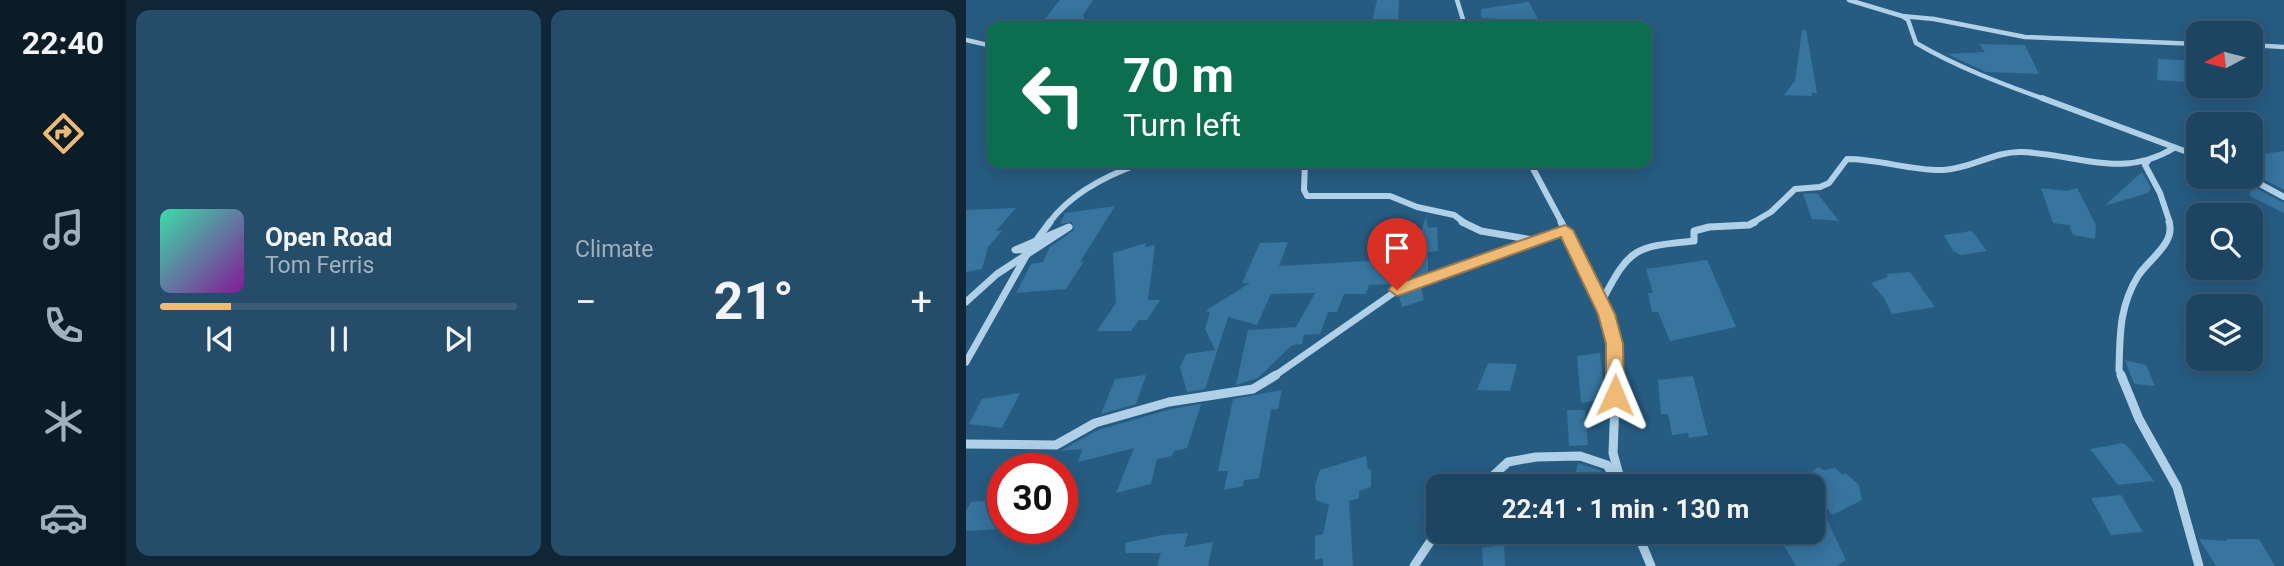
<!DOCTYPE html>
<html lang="en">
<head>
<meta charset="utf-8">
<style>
	:root { --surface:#1d4562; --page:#254c68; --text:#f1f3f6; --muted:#a0b1be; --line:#3b5d77; --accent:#efba75 }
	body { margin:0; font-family:Roboto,sans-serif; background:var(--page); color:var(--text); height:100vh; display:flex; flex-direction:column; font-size:26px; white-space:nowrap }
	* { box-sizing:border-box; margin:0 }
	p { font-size:23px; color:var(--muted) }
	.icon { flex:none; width:38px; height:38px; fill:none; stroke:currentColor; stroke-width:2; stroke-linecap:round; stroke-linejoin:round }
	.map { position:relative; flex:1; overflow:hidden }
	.sheet { display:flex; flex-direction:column; gap:10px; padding:10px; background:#102636; width:840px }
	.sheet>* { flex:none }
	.guide { position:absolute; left:21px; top:21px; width:665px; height:147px; border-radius:14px; box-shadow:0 4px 18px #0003,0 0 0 2px var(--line); background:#0b6e4f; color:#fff; overflow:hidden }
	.needle { width:46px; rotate:263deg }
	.fabs { position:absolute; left:1220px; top:21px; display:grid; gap:14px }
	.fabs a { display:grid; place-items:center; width:77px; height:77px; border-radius:14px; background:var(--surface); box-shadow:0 4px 18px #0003,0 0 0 2px var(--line); font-size:35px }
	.speed { position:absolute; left:21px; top:453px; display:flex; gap:14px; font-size:35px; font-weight:700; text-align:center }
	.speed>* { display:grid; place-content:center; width:91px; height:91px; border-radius:50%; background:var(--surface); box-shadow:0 4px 18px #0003,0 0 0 2px var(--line); line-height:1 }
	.speed .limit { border:10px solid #d22; background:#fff; color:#111 }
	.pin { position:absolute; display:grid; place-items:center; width:60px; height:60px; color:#fff; margin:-72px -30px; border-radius:50% 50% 50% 0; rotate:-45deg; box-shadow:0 0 7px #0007 }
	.pin .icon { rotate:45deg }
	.me { position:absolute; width:77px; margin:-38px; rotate:1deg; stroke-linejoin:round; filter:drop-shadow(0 0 5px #0008) }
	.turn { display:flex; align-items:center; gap:24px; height:147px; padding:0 21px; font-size:32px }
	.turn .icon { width:91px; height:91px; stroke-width:2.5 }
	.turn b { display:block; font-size:49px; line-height:60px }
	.big { font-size:52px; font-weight:700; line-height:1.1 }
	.sheet .widget { flex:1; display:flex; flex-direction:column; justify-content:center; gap:10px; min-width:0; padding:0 24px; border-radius:14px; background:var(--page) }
	.song { display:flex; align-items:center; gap:21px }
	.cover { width:84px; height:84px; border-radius:10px; background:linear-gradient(135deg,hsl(160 70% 55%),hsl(290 70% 35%)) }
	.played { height:7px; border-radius:4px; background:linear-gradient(90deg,var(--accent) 20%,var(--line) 20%) }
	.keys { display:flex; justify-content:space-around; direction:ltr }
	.heat { display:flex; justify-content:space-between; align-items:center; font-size:38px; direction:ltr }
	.sheet .tiles { flex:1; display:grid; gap:10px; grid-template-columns:repeat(2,1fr) }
	.trip { position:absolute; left:460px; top:474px; width:399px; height:70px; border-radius:14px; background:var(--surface); box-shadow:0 4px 18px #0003,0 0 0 2px var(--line); font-weight:700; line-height:70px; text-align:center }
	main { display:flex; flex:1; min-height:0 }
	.menu { display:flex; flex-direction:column; width:126px; justify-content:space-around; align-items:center; background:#0c1c27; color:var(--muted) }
	.menu .icon { width:49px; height:49px }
	.menu .selected { color:var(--accent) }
	.menu b { font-size:32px; color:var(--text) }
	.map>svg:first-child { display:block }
	.building { fill:#37749e }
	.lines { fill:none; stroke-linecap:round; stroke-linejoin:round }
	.street-far3 { stroke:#afd0e7; stroke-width:4.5 }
	.street-far2 { stroke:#afd0e7; stroke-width:6 }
	.street-far1 { stroke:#afd0e7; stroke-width:7 }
	.street { stroke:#afd0e7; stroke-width:9 }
	.route { fill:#efba75; stroke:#9b794c; stroke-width:2 }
</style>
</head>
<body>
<main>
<nav class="menu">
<b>22:40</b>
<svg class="icon selected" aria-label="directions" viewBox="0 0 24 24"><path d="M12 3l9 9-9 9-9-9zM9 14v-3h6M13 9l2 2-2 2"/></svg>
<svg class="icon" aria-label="music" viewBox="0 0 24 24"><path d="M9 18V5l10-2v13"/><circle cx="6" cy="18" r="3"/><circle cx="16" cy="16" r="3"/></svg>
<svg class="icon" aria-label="phone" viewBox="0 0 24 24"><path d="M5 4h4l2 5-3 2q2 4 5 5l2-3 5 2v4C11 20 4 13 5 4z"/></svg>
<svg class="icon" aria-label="climate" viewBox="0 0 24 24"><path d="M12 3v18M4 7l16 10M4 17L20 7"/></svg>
<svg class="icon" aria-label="car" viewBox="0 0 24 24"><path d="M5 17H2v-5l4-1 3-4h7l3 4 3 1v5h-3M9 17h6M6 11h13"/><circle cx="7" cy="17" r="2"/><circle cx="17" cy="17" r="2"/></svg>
</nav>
<section class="sheet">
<div class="tiles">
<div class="widget">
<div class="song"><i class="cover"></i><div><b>Open Road</b><p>Tom Ferris</p></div></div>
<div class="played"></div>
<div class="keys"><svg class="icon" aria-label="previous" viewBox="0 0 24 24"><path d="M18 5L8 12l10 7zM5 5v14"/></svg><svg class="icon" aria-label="pause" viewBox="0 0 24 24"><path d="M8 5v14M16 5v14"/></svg><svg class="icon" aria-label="next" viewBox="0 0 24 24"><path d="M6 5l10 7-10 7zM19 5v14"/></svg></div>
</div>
<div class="widget"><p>Climate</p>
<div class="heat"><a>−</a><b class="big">21°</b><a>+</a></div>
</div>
</div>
</section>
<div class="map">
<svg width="1318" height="566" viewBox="0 0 1318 566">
	<rect width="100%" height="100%" fill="#275c82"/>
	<g class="building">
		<polygon points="94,0 127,0 117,15 120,26 73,26"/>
		<polygon points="411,0 433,0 432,19 406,22"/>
		<polygon points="563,2 573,21 515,18 515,9"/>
		<polygon points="836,30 840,30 851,93 845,93 846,96 818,95 829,81"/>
		<polygon points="1013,44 1059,45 1073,74 1020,72 981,54 1019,52"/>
		<polygon points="1192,59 1232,61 1232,83 1191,80"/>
		<polygon points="1318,151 1318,190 1284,172 1284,156"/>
		<polygon points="1176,172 1185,188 1182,193 1138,206"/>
		<polygon points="1284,185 1318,203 1318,213 1284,196"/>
		<polygon points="1075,188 1101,191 1111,188 1130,225 1129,239 1107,235 1103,225 1087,223"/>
		<polygon points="851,193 873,221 846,219 837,194"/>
		<polygon points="149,206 114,262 118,261 100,289 50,293 65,264 77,262 84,247 108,230 106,222 94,224 99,213"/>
		<polygon points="50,208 30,231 36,231 22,247 16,269 0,272 0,210"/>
		<polygon points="460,217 462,228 471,227 472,251 462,252 462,272 429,284 403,285 400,294 378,294 371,312 362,312 354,334 338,335 336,344 326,345 292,378 270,385 282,330 330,327 349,293 305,294 291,325 262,317 239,389 221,392 214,367 220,354 249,350 239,329 244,312 239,311 284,283 276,283 294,243 322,242 313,266 419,260 426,233 443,230 446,257"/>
		<polygon points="1006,231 1021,251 995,255 987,251 978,235"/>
		<polygon points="180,243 179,247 189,245 182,300 194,300 181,320 173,320 165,331 131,331 150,303 147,253"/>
		<polygon points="741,260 770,327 704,341 692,312 686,312 682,293 687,293 680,269"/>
		<polygon points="944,272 969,307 926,314 918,298 905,283 922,277 921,274"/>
		<polygon points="455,288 458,300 436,307 433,297"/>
		<polygon points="634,353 639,399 615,403 611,356"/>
		<polygon points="1159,360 1180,365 1189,386 1168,384"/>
		<polygon points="522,363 551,364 544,391 511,390"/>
		<polygon points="180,375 170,404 135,414 149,379"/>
		<polygon points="727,376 742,435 723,438 722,433 706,435 702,414 695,414 692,380"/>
		<polygon points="316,390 312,409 305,410 293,478 278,480 277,486 258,490 262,471 252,471 267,399"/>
		<polygon points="54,393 36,428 3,424 16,399"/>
		<polygon points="235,404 221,448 208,451 206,456 191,459 185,484 150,493 168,448 112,462 116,449 94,451 132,430 205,409"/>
		<polygon points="601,410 619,410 622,445 603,446"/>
		<polygon points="1157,443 1162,447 1188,481 1152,485 1124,449"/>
		<polygon points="400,456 402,469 405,470 405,487 393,491 393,498 383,501 387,566 357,566 357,558 349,560 349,536 357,534 363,505 350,500 349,485 354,470"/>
		<polygon points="612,463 636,471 636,486 606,486"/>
		<polygon points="852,467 858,470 869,468 877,475 879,473 893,485 896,500 866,515 840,477"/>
		<polygon points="847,490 880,560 871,566 830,566 810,532 847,532"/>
		<polygon points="1155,495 1163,509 1177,532 1145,535 1125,498"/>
		<polygon points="37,499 37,515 29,529 0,531 0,511 5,502"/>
		<polygon points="222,533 218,547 247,542 242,566 191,566 195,553 160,553 159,543 196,535"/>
		<polygon points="1233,539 1262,541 1260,539 1293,539 1309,566 1250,566"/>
		<polygon points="538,544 539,566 517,566 516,548"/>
	</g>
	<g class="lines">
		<g class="street-far3">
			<polyline points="491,0 499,26"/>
			<path d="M883 0 936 16 942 20 950 43C991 67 1036 84 1081 100"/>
			<polyline points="936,16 968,19 1059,37 1232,44"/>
			<polyline points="0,40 26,46"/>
			<polyline points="1284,45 1318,47"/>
		</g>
		<g class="street-far2">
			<polyline points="1076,98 1232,156"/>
			<polyline points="1182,161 1179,165 1194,193 1204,223"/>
			<polyline points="339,163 338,190 341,196 424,196 451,207 488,215 499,223"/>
			<polyline points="564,163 596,223"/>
			<polyline points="1281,177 1318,197"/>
			<path d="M83 223C105 193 141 175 176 163"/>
			<path d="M786 223 805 212 829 189 854 187 863 183 881 159C914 159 945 171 977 170 1005 169 1028 151 1056 152 1112 154 1155 180 1208 148"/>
		</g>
		<g class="street-far1">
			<polyline points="496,222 515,231 567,240"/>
			<path d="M595 222C622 271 650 319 650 377"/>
			<path d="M636 301C664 247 668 247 728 241V231L743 227 783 225 789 222"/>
			<polyline points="0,302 31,274 103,227 49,250 64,249"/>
			<polyline points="0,362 64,249 84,222"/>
			<polyline points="307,377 433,289 599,230"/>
			<path d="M1156 377 1153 370C1154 335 1153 307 1172 276 1182 260 1210 243 1203 222"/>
		</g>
		<g class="street">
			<polyline points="650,375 647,453 656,486"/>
			<polyline points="1155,375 1173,419 1211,487 1233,566"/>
			<polyline points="0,444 90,445 129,423 203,402 287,389 310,375"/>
			<polyline points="516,486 542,462 570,457 614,456 641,465 654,486"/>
			<polyline points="671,532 685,566"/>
			<polyline points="448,566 472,530"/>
		</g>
	</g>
	<polygon class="route" points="599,225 607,230 649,314 657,344 658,395 655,400 649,402 642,400 640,395 640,344 632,314 595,237 437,294 431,296 423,290 425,286"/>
</svg>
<div class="fabs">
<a><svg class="needle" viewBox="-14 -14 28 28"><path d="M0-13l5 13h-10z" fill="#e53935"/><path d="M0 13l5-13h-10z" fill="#a0b1be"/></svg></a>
<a><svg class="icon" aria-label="sound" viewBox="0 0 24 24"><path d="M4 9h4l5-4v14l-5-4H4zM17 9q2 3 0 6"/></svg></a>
<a><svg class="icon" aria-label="search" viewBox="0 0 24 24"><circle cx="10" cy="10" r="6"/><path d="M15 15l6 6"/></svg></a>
<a><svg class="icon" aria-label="layers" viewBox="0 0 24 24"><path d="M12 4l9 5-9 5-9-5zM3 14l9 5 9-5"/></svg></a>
</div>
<div class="speed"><div class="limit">30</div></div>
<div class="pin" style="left:431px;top:290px;background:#d93025"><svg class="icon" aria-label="arrive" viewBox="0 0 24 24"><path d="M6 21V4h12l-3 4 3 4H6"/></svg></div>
<svg class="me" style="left:649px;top:395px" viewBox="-20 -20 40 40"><path d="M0-17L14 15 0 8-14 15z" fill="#efba75" stroke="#fff" stroke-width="4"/></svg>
<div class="trip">22:41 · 1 min · 130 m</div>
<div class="guide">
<div class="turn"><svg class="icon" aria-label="left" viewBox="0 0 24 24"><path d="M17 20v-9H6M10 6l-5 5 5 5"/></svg><div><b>70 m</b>Turn left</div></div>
</div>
</div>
</main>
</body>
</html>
